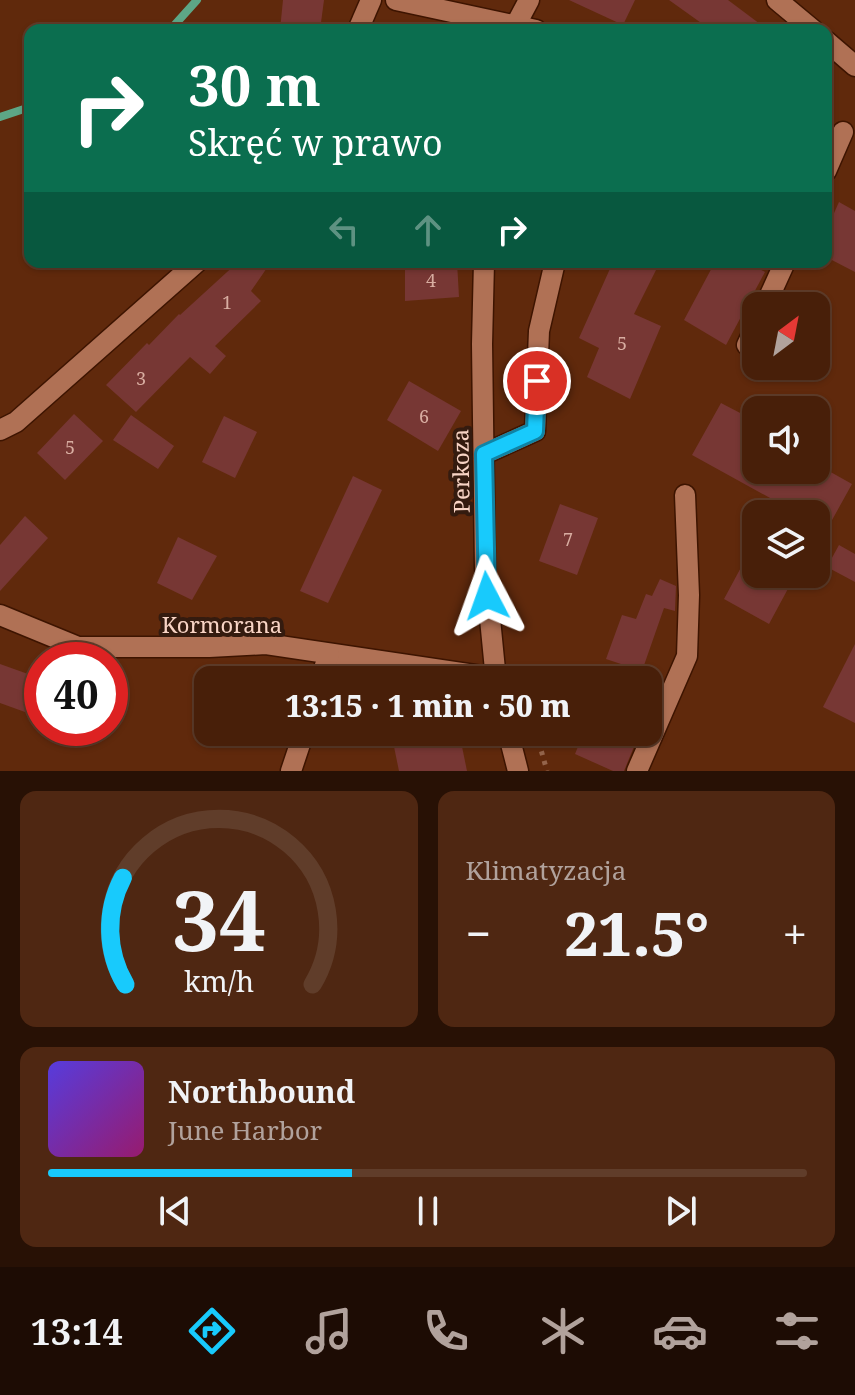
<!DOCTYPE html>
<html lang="pl">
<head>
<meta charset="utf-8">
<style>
	:root { --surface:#481f09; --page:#4f2712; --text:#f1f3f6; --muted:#b1a29c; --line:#603d2a; --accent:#18cafc }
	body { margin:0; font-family:"Noto Serif",serif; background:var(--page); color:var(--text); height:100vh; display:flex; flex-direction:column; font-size:30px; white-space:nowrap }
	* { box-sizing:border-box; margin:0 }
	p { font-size:26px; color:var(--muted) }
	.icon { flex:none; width:44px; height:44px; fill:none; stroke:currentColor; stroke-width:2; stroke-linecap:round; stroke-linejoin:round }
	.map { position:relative; height:771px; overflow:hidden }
	.drawer { display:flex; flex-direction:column; gap:20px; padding:20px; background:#281105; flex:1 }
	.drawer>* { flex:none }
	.hud { position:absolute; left:24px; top:24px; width:808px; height:244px; border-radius:16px; box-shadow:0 2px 6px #0004,0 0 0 2px var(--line); background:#0b6e4f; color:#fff; overflow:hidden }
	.needle { width:52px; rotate:32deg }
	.tools { position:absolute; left:742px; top:292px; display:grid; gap:16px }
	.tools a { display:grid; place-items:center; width:88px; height:88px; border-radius:16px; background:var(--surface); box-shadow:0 2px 6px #0004,0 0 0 2px var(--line); font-size:40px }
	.speed { position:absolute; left:24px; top:642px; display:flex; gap:16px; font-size:40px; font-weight:700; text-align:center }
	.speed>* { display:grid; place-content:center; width:104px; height:104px; border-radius:50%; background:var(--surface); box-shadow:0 2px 6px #0004,0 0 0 2px var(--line); line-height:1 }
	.speed .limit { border:12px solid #d22; background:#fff; color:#111 }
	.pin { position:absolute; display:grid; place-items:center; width:68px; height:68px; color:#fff; margin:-34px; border:4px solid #fff; border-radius:50%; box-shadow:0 2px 8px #0007 }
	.me { position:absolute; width:88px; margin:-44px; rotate:356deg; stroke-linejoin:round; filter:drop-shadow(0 0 6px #0008) }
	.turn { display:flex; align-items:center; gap:28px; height:168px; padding:0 32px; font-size:36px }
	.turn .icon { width:104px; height:104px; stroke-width:2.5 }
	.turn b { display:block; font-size:56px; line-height:68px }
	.lanes { display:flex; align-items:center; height:76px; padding:0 32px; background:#0003; justify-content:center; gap:40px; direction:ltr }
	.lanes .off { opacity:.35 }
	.big { font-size:60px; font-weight:800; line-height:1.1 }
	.drawer .widget { flex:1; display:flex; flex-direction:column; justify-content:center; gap:12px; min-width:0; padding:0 28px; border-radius:16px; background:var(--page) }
	.drawer .dial { align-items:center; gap:0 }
	.dial svg { height:208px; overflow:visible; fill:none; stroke:var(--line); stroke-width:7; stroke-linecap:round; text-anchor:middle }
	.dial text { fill:var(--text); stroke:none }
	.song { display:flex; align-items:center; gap:24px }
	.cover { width:96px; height:96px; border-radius:12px; background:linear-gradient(135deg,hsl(250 70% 55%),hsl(320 70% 35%)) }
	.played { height:8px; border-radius:4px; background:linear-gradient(90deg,var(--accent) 40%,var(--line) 40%) }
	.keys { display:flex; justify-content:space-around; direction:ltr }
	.heat { display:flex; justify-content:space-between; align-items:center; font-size:44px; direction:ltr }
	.drawer .tiles { flex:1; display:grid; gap:20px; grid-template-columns:1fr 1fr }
	.widget:last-child { grid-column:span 2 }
	.trip { position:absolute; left:194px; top:666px; width:468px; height:80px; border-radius:16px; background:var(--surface); box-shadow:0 2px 6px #0004,0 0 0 2px var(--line); font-weight:800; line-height:80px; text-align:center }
	.tab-bar { display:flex; height:128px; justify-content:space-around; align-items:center; background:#1d0c04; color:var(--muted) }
	.tab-bar .icon { width:56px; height:56px }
	.tab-bar .current { color:var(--accent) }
	.tab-bar b { font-size:36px; color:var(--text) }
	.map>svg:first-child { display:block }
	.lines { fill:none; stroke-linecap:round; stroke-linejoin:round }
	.stream { stroke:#5da786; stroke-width:8 }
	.building { fill:#773734 }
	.minor-casing { stroke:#3d1400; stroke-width:23 }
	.path { stroke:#94644b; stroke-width:5; stroke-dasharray:4 6; stroke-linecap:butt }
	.minor { stroke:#b07155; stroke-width:20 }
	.route-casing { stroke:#1083a4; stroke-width:20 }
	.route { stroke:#18cafc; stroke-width:14 }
	.labels { text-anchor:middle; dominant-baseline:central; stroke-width:8; stroke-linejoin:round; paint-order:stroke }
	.number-label { font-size:18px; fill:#d8ada1 }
	.street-label { font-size:22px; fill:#f8d4c5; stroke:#341b0f }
</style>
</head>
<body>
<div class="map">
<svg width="855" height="771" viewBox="0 0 855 771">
	<rect width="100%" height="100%" fill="#60290c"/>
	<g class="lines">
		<g class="stream">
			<polyline points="170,30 197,0"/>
			<polyline points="0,117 30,107"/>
		</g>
	</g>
	<g class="building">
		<polygon points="283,0 324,0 320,30 280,30"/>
		<polygon points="569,0 635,0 623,25"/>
		<polygon points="669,0 728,0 768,30 711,30"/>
		<polygon points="839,202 855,211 855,272 826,257 826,231"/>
		<polygon points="238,262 271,262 251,291 261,301 215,346 226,356 210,374 190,357 136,412 106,385 147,343 149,345 179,314 180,315"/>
		<polygon points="405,262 457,262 459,297 405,301"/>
		<polygon points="613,262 660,262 634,314 661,326 630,399 587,377 599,348 579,338"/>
		<polygon points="715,262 747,262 765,272 726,345 684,320"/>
		<polygon points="409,381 461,411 438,451 387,420"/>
		<polygon points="721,403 744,415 740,422 756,431 756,470 827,470 852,484 816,549 816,514 799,514 692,455"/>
		<polygon points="74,414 103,441 65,480 37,453"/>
		<polygon points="131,415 174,446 158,469 113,440"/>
		<polygon points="224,416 257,432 235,478 202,462"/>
		<polygon points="353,476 382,490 328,603 300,591"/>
		<polygon points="560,504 598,518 577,575 539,561"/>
		<polygon points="25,516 48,538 0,591 0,545"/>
		<polygon points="178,537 217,556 192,600 157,583"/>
		<polygon points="839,545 855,554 855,582 827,567"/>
		<polygon points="745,560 756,566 756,574 770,574 790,585 769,624 724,599"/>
		<polygon points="660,579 676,586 675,611 664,608 642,671 606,659 622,615 636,619 646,594 652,596"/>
		<polygon points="855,644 855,723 823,707"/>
		<polygon points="0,664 42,679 42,700 36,716 0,703"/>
		<polygon points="391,732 459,732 467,771 399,771"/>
		<polygon points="584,732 640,732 624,771 613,771 575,754"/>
	</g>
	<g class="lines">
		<defs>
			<g id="minor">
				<polyline points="396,0 536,30"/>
				<polyline points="777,0 813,30"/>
				<polyline points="358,30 371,0"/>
				<polyline points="513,30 529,0"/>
				<polyline points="826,41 855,66"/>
				<polyline points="826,171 843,132"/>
				<polyline points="484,262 482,344 485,568 496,680"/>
				<polyline points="765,306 785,262"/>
				<polyline points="747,345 756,326"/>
				<polyline points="0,430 16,422 197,262"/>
				<polyline points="484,454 535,431 539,331 555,262"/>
				<polyline points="0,615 78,647 209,647 266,644 495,678"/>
				<polyline points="320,680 329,654"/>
				<polyline points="508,732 518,771"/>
				<polyline points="291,771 304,732"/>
				<polyline points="637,771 687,656 689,595 685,495"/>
			</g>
		</defs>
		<use href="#minor" class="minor-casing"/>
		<polyline class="path" points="536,732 547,771"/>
		<use href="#minor" class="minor"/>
	</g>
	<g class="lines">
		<defs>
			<polyline id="route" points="487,596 484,454 535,431 537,381"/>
		</defs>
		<use href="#route" class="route-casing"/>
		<use href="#route" class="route"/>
	</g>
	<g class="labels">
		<g class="number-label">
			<text x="431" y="280">4</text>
			<text x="227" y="302">1</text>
			<text x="622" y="343">5</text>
			<text x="141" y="378">3</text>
			<text x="424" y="416">6</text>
			<text x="70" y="447">5</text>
			<text x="568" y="539">7</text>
		</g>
		<g class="street-label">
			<text transform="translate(460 471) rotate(-91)">Perkoza</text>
			<text x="222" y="624">Kormorana</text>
		</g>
	</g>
</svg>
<div class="tools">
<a><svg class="needle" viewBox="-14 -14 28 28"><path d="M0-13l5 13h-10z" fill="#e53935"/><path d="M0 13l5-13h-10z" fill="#b1a29c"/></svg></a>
<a><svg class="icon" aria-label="sound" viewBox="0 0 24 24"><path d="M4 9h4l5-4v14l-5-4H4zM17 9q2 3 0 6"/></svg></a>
<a><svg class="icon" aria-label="layers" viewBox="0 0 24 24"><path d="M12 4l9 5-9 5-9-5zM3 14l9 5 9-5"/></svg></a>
</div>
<div class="speed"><div class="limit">40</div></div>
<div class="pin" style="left:537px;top:381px;background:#d93025"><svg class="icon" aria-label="arrive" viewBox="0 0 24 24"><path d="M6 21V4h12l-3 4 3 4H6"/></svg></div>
<svg class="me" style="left:487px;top:596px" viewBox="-20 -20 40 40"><path d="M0-17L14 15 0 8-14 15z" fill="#18cafc" stroke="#fff" stroke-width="4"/></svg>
<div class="trip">13:15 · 1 min · 50 m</div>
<div class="hud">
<div class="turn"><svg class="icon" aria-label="right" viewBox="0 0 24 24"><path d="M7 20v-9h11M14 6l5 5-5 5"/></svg><div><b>30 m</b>Skręć w prawo</div></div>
<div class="lanes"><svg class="icon off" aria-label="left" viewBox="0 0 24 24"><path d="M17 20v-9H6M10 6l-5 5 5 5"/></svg><svg class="icon off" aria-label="ahead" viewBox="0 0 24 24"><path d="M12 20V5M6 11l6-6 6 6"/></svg><svg class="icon" aria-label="right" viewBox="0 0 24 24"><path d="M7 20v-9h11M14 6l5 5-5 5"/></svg></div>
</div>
</div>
<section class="drawer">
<div class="tiles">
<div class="widget dial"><svg viewBox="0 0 100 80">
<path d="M14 69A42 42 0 1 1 86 69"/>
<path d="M14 69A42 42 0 0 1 13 28" stroke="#18cafc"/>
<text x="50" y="56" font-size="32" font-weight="700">34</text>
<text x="50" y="72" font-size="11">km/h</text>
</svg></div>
<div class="widget"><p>Klimatyzacja</p>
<div class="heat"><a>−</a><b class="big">21.5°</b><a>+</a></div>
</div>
<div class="widget">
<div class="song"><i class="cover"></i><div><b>Northbound</b><p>June Harbor</p></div></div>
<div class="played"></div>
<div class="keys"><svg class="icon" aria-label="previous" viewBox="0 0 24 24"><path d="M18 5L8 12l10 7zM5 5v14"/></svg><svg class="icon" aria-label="pause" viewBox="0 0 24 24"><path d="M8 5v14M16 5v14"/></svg><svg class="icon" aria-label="next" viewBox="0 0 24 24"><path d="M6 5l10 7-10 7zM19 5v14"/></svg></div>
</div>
</div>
</section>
<nav class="tab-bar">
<b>13:14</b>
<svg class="icon current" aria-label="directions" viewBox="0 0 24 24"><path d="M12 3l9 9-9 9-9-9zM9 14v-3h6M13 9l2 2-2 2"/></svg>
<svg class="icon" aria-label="music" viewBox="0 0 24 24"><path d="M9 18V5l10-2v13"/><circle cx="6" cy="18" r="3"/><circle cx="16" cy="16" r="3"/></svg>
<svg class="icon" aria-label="phone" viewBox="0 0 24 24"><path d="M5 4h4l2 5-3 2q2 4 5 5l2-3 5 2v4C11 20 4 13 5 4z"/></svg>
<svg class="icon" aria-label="climate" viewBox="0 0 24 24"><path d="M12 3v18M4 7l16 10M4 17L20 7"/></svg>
<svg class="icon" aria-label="car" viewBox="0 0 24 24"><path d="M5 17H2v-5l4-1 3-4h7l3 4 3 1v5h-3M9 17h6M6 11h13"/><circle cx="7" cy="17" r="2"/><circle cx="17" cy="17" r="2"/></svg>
<svg class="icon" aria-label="filters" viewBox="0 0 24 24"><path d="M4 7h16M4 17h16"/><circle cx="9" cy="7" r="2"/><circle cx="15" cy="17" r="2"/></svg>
</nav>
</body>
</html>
